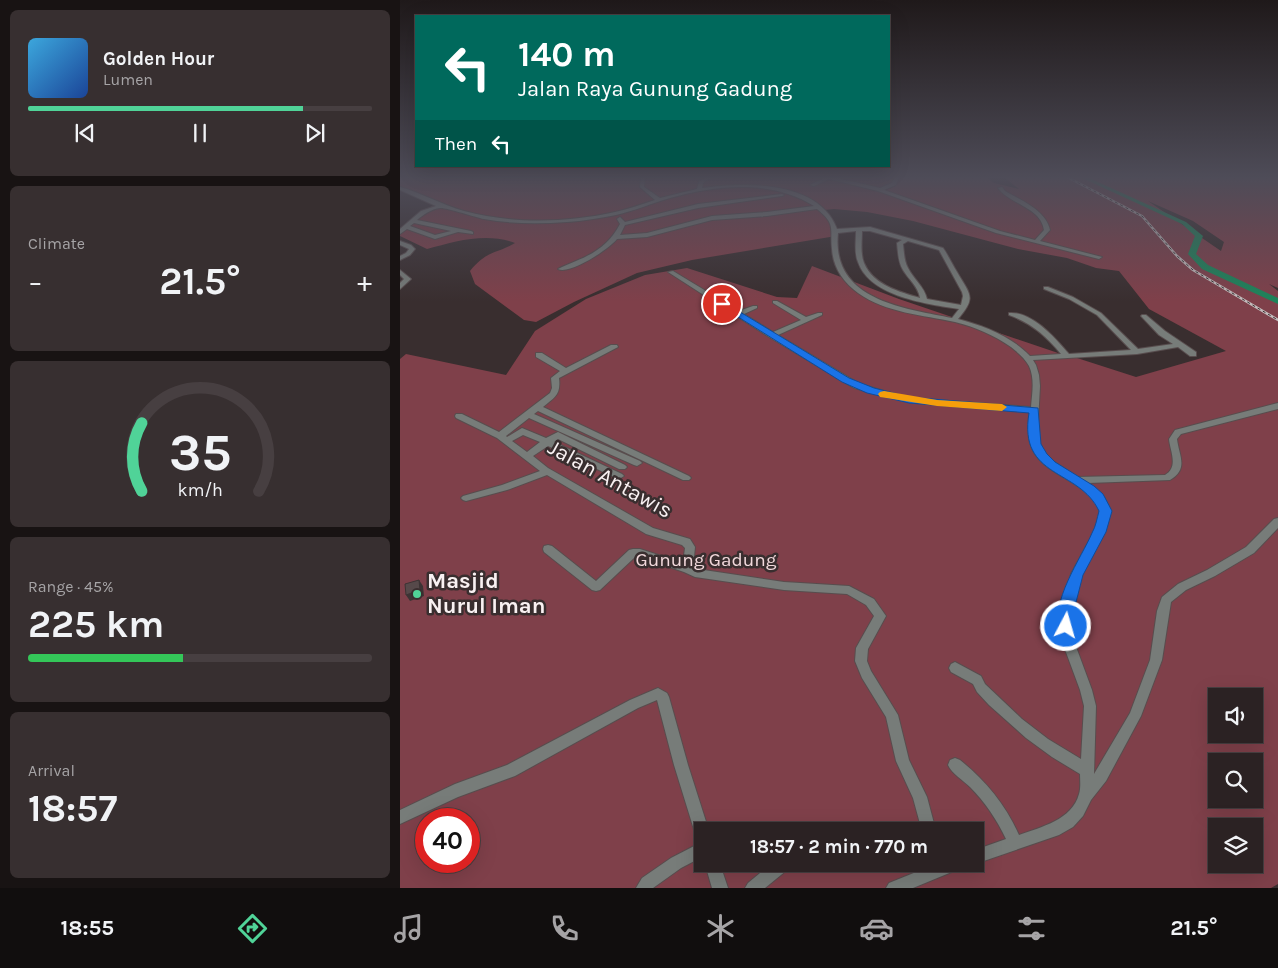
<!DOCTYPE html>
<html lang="en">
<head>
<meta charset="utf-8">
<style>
	:root { --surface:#2b2223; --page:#372f30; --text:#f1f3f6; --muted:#a6a4a6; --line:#473f41; --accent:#50d398 }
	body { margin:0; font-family:Karla,sans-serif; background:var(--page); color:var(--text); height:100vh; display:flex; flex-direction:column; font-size:19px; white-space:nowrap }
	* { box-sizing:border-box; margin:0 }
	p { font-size:16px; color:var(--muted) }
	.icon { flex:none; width:28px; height:28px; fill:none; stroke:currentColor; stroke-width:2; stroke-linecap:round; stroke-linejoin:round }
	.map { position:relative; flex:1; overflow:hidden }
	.drawer { display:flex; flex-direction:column; gap:10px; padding:10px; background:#181313; width:400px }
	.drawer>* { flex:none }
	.banner { position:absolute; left:15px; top:15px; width:475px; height:152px; border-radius:0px; box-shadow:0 5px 20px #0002,0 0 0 1px var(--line); background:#00695c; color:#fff; overflow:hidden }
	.tools { position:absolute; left:808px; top:688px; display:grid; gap:10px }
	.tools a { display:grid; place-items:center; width:55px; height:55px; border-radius:0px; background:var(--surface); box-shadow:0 5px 20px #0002,0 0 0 1px var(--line); font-size:25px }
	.speed { position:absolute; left:15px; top:808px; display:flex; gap:10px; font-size:25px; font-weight:700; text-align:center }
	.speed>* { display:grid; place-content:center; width:65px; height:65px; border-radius:50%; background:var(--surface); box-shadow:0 5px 20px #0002,0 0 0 1px var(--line); line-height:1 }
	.speed .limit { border:8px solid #d22; background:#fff; color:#111 }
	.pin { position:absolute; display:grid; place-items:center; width:42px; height:42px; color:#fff; margin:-21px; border:2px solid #fff; border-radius:50%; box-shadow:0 1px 5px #0007 }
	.me { position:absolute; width:55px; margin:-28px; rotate:6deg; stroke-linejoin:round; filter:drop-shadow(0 0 4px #0008) }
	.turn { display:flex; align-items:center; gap:18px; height:105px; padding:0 20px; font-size:22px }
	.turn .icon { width:65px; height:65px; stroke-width:2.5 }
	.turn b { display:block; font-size:35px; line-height:42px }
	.then { display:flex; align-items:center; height:48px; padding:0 20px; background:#0003; gap:10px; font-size:19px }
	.big { font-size:38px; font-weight:700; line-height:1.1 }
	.drawer .widget { flex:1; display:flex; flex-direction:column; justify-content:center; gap:8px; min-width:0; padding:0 18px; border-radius:8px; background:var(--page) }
	.drawer .dial { align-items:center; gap:0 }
	.dial svg { height:130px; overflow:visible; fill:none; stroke:var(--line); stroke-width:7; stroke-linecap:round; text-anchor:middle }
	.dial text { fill:var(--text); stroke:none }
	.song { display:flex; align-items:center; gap:15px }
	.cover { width:60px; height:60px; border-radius:8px; background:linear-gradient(135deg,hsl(200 70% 55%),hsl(220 70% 35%)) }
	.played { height:5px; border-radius:2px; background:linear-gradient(90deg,var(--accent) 80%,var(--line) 80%) }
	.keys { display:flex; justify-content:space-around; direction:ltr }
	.heat { display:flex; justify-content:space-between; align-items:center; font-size:28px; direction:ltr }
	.charge { height:8px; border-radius:4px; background:linear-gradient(90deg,#34c759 45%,var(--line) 0) }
	.trip { position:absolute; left:294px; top:822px; width:290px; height:50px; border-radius:0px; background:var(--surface); box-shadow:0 5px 20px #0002,0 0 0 1px var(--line); font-weight:700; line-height:50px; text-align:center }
	.dock { display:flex; height:80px; justify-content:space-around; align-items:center; background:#110e0e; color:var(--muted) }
	.dock .icon { width:35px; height:35px }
	.dock .on { color:var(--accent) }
	.dock b { font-size:22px; color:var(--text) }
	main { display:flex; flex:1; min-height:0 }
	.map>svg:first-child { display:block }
	.green { fill:#7f404a; fill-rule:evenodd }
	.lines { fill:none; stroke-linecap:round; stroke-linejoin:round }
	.river { fill:#1e835a; fill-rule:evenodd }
	.minor-casing { stroke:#584d4e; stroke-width:2 }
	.minor { fill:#777c79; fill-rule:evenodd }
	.rail-casing { stroke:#c4bbbc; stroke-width:2.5 }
	.rail { stroke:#392e2f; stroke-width:1; stroke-dasharray:3; stroke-linecap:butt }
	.shaded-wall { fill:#3c3334 }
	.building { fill:#56494a; stroke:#3c3334 }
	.route { fill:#1a73e8; stroke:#114b97 }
	.slow { fill:#f59e0b }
	.poi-dot { fill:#50d398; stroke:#392e2f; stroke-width:2 }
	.labels { text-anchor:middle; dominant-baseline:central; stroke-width:5; stroke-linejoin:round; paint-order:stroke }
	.park-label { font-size:19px; fill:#f2d9dc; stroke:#392e2f }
	.near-street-label { font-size:22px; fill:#f9f1f2; stroke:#392e2f }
	.near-poi-label { font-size:22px; font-weight:bold; fill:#f9f1f2; stroke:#392e2f; text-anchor:start }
</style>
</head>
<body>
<main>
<section class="drawer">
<div class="widget">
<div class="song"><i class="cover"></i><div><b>Golden Hour</b><p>Lumen</p></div></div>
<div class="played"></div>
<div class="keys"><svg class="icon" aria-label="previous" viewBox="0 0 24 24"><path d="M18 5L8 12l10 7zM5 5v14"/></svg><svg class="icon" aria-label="pause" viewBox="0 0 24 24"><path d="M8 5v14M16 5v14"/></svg><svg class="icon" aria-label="next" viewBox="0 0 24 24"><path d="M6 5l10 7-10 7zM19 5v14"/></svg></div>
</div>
<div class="widget"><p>Climate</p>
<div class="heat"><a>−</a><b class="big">21.5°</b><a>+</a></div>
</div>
<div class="widget dial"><svg viewBox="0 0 100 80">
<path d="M14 69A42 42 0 1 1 86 69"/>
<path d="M14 69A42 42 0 0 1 14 27" stroke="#50d398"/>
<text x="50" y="56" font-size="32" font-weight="700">35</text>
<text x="50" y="72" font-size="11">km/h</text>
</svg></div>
<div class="widget"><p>Range · 45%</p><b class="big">225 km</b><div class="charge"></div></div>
<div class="widget"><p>Arrival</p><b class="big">18:57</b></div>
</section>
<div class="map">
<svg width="878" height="888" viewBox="0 0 878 888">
	<rect width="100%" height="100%" fill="#392e2f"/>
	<path class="green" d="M0 177H587L594 183 619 189 604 177H878V288L869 284 878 291V884L871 888H0V359L6 354 106 375 135 331 186 299 245 275 287 268 377 297 397 298 412 266 499 299 667 356 677 358 736 377 826 351 749 309 719 271 696 268 667 258 618 249 513 221 467 212 434 209 424 210 434 222 438 234 436 236 292 260 237 273 174 302 136 322 124 320 75 284 70 271C87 250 96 254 115 243 87 232 55 241 27 249L0 236V229L23 210 40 203 0 186ZM748 201 793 221 824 242 821 251ZM816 696H854V734H816ZM816 761H854V799H816ZM26 819H69V861H26ZM816 826H854V864H816ZM302 831H575V864H302Z"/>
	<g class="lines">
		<polygon class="river" points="680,177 687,177 786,222 803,236 796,254 808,265 878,298 878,304 802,269 788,254 795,236 782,224"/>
		<defs>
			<g id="minor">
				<path d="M241 177H245L244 187 260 198 297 189 299 181 307 177H312L303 183 302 188C344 182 419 180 437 229L470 227 543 248C548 255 552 264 557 272 570 295 577 297 558 319 584 326 611 336 630 356L661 354C646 336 631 323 609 315V313C632 311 655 338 669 354L731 350 697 315 669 299 644 289V287H648L673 297 701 313 738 349 773 344 759 335 741 316 742 315H746L765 331 796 352V356H790L778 347 737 354 633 360 636 365 639 375 640 386 638 422 639 444 644 453 653 461 677 477 765 475C779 467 770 451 769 439L775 430 878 403V409L781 434 777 439C779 456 789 469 770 480L688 483 704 497 711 511 704 532 681 574 673 610 675 644 692 690 696 706 694 774 730 713 750 660 757 611 762 597 778 584 807 570 846 547 874 519 878 518V528L854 553 815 576 786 590 771 602 762 660 741 716 706 781 691 800 683 816 673 827 659 835 575 864H573H575V850L606 839C597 820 585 802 570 787 563 780 552 774 548 765L550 760 555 758 560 760C586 781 605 804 619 835 641 827 672 820 679 794 681 788 680 780 680 774L652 757 626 738 589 705 577 692 573 684 551 672 549 668 551 664 555 662 581 676 585 684 622 719 648 739 681 759 684 706 680 690 663 644 661 610 671 574 694 532 701 511C686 478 640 477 630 443 628 433 629 422 630 412L509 402 454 388 369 337 268 272 273 271 339 311 353 306H357V308L344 314 373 332 401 320 373 303V301H377L406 317 418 313H422V315L378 335 460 384 509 398 631 407C632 394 635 379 629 366 625 358 617 352 611 347 594 335 575 327 555 322 523 315 486 313 458 293 443 282 433 267 432 249 430 228 436 224 417 209L367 216 312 220 247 237 217 239C209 249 170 275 158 269 163 266 170 264 176 261 196 253 210 243 220 224L217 219 220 217 225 222 298 204 382 194 384 195 382 196 298 208 225 225 220 235 247 233 312 216 367 212 414 206C371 179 316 185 270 198 252 203 234 211 216 215 200 218 183 221 167 222 139 224 111 224 84 219 75 217 45 207 40 208 31 209 23 215 17 220L71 231 73 232V234L58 232 35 239 7 229 0 234V229L21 211 36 206 0 190V187C22 193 42 205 64 211 112 224 166 223 215 212 229 209 242 204 255 200L240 187ZM14 223 51 231 35 235 10 226ZM456 231C456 241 454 253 458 262 470 297 528 304 559 309L552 318C503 308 431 300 438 233ZM462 231H470L502 240 497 243C498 252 498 262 503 270 509 280 518 286 520 298 500 292 473 285 464 263 460 253 462 241 462 231ZM508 241 539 250 562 292 563 296 561 305 527 299C524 286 514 280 508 268 504 261 504 252 503 244Z"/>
				<polygon points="370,177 376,177 371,179 369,178"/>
				<path d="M426 177H433L480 188 492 183 495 177H499L496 185 484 190 600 231 635 240 644 230C641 207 609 204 598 188L602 187 605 191C620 200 646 210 650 230L640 241 702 257 699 259 596 233 478 191 429 179 414 186 410 185Z"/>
				<polygon points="0,241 11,245 15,249 10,255 0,260 0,256 6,253 9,249 0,245"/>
				<polygon points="0,270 11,279 0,289 0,283 4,279 0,275"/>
				<path d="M211 345H217L218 347 161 377 159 378C161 395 155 397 143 407L289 476 291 478 289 480H283L138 411 134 414 240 461 242 463 237 466 234 465 129 418 106 436 107 437 122 428 146 438 158 432 225 465 227 467 225 469H219L158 439 154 442 222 474 224 476 219 479 216 478 148 446 133 456 148 468 253 528 290 539 295 547 293 567 297 569 384 582 449 586 474 599 486 616 468 649 467 661 471 671 498 715 509 760 527 797 536 831H522L513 798 496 761 486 717 462 678 455 661 456 648 474 616 466 605 447 594 384 590 295 577 284 572 240 557H235L200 590 196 591 192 590 144 552 143 549 144 546 148 545 152 546 196 581 229 550 233 549H240L283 563 285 548 282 545 246 534 147 475 107 490 66 501 63 500 61 498 63 496 102 485 140 471 97 438 56 418 55 416 56 414H62L99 432 150 393 152 388 151 378 160 371 136 357V353H142L166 368ZM123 435 140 442 127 452 112 441Z"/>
				<polygon points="258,688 267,693 269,697 288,765 309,831 302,831 302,840 297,838 295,833 274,765 257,700 238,708 115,776 58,797 0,824 0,810 55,784 107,765 230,700"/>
				<polygon points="302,842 302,857 281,868 253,888 236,888 242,878 271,858"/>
				<polygon points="305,864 320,864 328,888 312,888"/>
				<polygon points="371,864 389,864 390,865 387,870 365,888 345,888 348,883"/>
				<polygon points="536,864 562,864 559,869 513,888 486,888 489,883"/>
			</g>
		</defs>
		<use href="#minor" class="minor-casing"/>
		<use href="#minor" class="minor"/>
		<defs>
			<polyline id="rail" points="667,177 742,216 777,256 793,270 878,320"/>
		</defs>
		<use href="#rail" class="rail-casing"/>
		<use href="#rail" class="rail"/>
	</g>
	<polygon class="shaded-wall" points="19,580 23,586 24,596 10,601 6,595"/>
	<polygon class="building" points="19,580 20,590 6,595 5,584"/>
	<linearGradient id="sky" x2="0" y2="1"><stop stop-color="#1f191a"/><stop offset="0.59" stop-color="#4e4c58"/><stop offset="1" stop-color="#4e4c58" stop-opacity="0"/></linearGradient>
	<rect width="878" height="301" fill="url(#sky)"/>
	<path class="route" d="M322 301 449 378 474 388 509 397 638 408 641 444 647 454 655 462 694 486 703 494 712 511 706 532 683 575 674 610V626L672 631 666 633 661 631C648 604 682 557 692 533 696 526 697 518 699 511 679 468 618 479 629 413L509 403 467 393 442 382 319 305V302Z"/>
	<polygon class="slow" points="484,391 537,400 602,404 607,407 602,411 537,406 480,397 478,394 480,392"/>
	<circle class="poi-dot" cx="17" cy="594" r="5"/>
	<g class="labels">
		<g class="park-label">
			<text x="306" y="560">Gunung Gadung</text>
		</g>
		<g class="near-street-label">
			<text transform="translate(210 479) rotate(29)">Jalan Antawis</text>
		</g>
		<g class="near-poi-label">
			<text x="27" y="581">Masjid<tspan x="27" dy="25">Nurul Iman</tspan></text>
		</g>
	</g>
</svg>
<div class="tools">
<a><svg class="icon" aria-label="sound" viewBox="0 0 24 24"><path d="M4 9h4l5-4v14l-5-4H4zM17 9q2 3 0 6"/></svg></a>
<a><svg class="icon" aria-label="search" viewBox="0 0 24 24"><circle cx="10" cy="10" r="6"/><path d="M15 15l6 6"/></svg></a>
<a><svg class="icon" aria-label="layers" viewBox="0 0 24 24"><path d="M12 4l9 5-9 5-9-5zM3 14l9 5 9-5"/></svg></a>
</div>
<div class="speed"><div class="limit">40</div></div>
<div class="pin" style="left:322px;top:304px;background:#d93025"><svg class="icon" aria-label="arrive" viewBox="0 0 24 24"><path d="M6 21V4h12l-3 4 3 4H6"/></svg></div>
<svg class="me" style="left:666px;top:626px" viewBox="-20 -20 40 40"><circle r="17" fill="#1a73e8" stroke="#fff" stroke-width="3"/><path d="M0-11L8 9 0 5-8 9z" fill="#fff"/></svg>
<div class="trip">18:57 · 2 min · 770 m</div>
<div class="banner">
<div class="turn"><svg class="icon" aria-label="left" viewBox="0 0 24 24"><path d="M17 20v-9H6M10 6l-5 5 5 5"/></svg><div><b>140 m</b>Jalan Raya Gunung Gadung</div></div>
<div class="then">Then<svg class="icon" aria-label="left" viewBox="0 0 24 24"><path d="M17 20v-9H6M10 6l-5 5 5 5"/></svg></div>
</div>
</div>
</main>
<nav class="dock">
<b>18:55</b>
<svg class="icon on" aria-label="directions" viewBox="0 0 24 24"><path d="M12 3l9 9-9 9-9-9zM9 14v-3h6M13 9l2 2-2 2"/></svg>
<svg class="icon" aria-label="music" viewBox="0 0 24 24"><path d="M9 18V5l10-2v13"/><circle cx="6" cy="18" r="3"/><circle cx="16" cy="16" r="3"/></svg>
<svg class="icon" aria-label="phone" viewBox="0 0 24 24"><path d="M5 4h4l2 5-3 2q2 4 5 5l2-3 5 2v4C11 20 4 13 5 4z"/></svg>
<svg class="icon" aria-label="climate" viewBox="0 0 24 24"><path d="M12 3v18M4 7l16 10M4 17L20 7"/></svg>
<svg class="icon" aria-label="car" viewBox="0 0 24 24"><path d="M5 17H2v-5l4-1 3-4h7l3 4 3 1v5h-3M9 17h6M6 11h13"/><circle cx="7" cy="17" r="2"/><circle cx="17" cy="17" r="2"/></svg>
<svg class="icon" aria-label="filters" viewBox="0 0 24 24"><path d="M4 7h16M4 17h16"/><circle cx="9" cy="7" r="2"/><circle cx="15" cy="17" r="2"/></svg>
<b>21.5°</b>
</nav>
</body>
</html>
